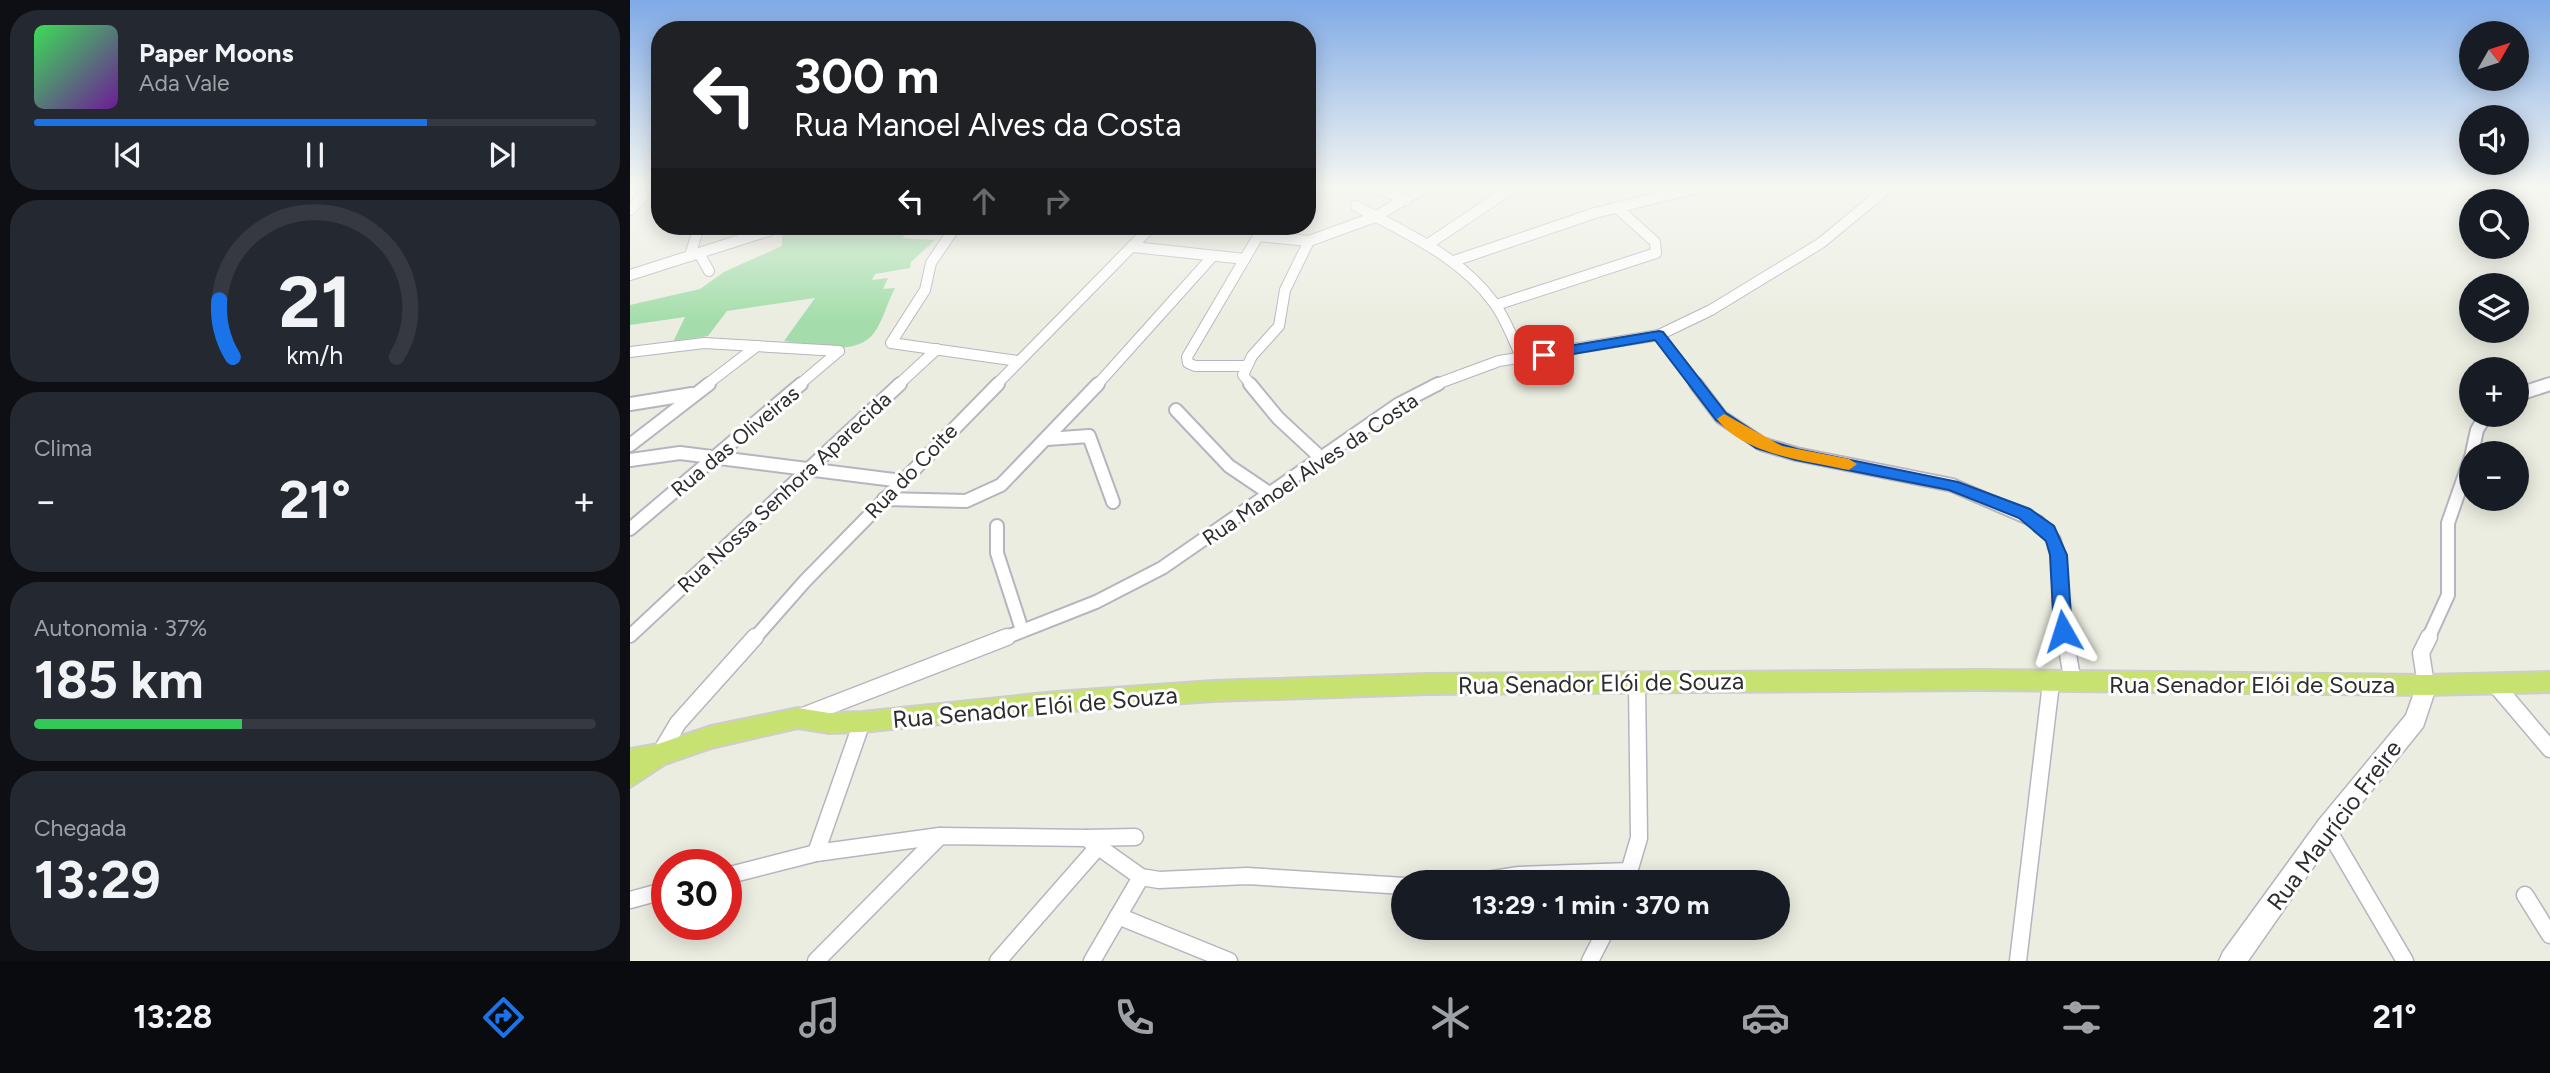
<!DOCTYPE html>
<html lang="pt">
<head>
<meta charset="utf-8">
<style>
	:root { --surface:#171b24; --page:#242831; --text:#f1f3f6; --muted:#9ea1a6; --line:#363941; --accent:#1a73e8 }
	body { margin:0; font-family:Figtree,sans-serif; background:var(--page); color:var(--text); height:100vh; display:flex; flex-direction:column; font-size:26px; white-space:nowrap }
	* { box-sizing:border-box; margin:0 }
	p { font-size:23px; color:var(--muted) }
	.icon { flex:none; width:38px; height:38px; fill:none; stroke:currentColor; stroke-width:2; stroke-linecap:round; stroke-linejoin:round }
	.map { position:relative; flex:1; overflow:hidden }
	.panel { display:flex; flex-direction:column; gap:10px; padding:10px; background:#0d0f14; width:630px }
	.panel>* { flex:none }
	.hud { position:absolute; left:21px; top:21px; width:665px; height:214px; border-radius:28px; box-shadow:0 4px 18px #0003; background:#202124; color:#fff; overflow:hidden }
	.needle { width:46px; rotate:51deg }
	.buttons { position:absolute; left:1829px; top:21px; display:grid; gap:14px }
	.buttons a { display:grid; place-items:center; width:70px; height:70px; border-radius:50%; background:var(--surface); box-shadow:0 4px 18px #0003; font-size:35px }
	.speed { position:absolute; left:21px; top:849px; display:flex; gap:14px; font-size:35px; font-weight:700; text-align:center }
	.speed>* { display:grid; place-content:center; width:91px; height:91px; border-radius:50%; background:var(--surface); box-shadow:0 4px 18px #0003; line-height:1 }
	.speed .limit { border:10px solid #d22; background:#fff; color:#111 }
	.pin { position:absolute; display:grid; place-items:center; width:60px; height:60px; color:#fff; margin:-30px; border-radius:14px; box-shadow:0 4px 10px #0006 }
	.me { position:absolute; width:77px; margin:-38px; rotate:354deg; stroke-linejoin:round; filter:drop-shadow(0 0 5px #0008) }
	.turn { display:flex; align-items:center; gap:24px; height:147px; padding:0 28px; font-size:32px }
	.turn .icon { width:91px; height:91px; stroke-width:2.5 }
	.turn b { display:block; font-size:49px; line-height:60px }
	.lanes { display:flex; align-items:center; height:66px; padding:0 28px; background:#0003; justify-content:center; gap:35px; direction:ltr }
	.lanes .off { opacity:.35 }
	.big { font-size:52px; font-weight:700; line-height:1.1 }
	.panel .tile { flex:1; display:flex; flex-direction:column; justify-content:center; gap:10px; min-width:0; padding:0 24px; border-radius:28px; background:var(--page) }
	.panel .dial { align-items:center; gap:0 }
	.dial svg { height:182px; overflow:visible; fill:none; stroke:var(--line); stroke-width:7; stroke-linecap:round; text-anchor:middle }
	.dial text { fill:var(--text); stroke:none }
	.song { display:flex; align-items:center; gap:21px }
	.cover { width:84px; height:84px; border-radius:10px; background:linear-gradient(135deg,hsl(130 70% 55%),hsl(280 70% 35%)) }
	.played { height:7px; border-radius:4px; background:linear-gradient(90deg,var(--accent) 70%,var(--line) 70%) }
	.keys { display:flex; justify-content:space-around; direction:ltr }
	.heat { display:flex; justify-content:space-between; align-items:center; font-size:38px; direction:ltr }
	.charge { height:10px; border-radius:5px; background:linear-gradient(90deg,#34c759 37%,var(--line) 0) }
	.trip { position:absolute; left:761px; top:870px; width:399px; height:70px; border-radius:35px; background:var(--surface); box-shadow:0 4px 18px #0003; font-weight:700; line-height:70px; text-align:center }
	.menu { display:flex; height:112px; justify-content:space-around; align-items:center; background:#090b0e; color:var(--muted) }
	.menu .icon { width:49px; height:49px }
	.menu .current { color:var(--accent) }
	.menu b { font-size:32px; color:var(--text) }
	main { display:flex; flex:1; min-height:0 }
	.map>svg:first-child { display:block }
	.green { fill:#a4ddab }
	.lines { fill:none; stroke-linecap:round; stroke-linejoin:round }
	.street-far2-casing { stroke:#b7b4bf; stroke-width:12 }
	.street-far1-casing { stroke:#b7b4bf; stroke-width:16 }
	.street-casing { stroke:#b7b4bf; stroke-width:19 }
	.secondary-casing { stroke:#b7b4bf; stroke-width:3 }
	.primary-casing { stroke:#cdcdcd; stroke-width:4 }
	.street-far2 { stroke:#fff; stroke-width:10 }
	.street-far1 { stroke:#fff; stroke-width:12 }
	.street { stroke:#fff; stroke-width:16 }
	.secondary { fill:#fff; fill-rule:evenodd }
	.primary { fill:#c8e271; fill-rule:evenodd }
	.route { fill:#1a73e8; stroke:#114b97; stroke-width:2 }
	.slow { fill:#f59e0b }
	.labels { text-anchor:middle; dominant-baseline:central; stroke-width:6; stroke-linejoin:round; paint-order:stroke }
	.street-label { font-size:21px; fill:#2d2d2d; stroke:#fff }
	.near-street-label { font-size:24px; fill:#2d2d2d; stroke:#fff }
</style>
</head>
<body>
<main>
<section class="panel">
<div class="tile">
<div class="song"><i class="cover"></i><div><b>Paper Moons</b><p>Ada Vale</p></div></div>
<div class="played"></div>
<div class="keys"><svg class="icon" aria-label="previous" viewBox="0 0 24 24"><path d="M18 5L8 12l10 7zM5 5v14"/></svg><svg class="icon" aria-label="pause" viewBox="0 0 24 24"><path d="M8 5v14M16 5v14"/></svg><svg class="icon" aria-label="next" viewBox="0 0 24 24"><path d="M6 5l10 7-10 7zM19 5v14"/></svg></div>
</div>
<div class="tile dial"><svg viewBox="0 0 100 80">
<path d="M14 69A42 42 0 1 1 86 69"/>
<path d="M14 69A42 42 0 0 1 8 44" stroke="#1a73e8"/>
<text x="50" y="56" font-size="32" font-weight="700">21</text>
<text x="50" y="72" font-size="11">km/h</text>
</svg></div>
<div class="tile"><p>Clima</p>
<div class="heat"><a>−</a><b class="big">21°</b><a>+</a></div>
</div>
<div class="tile"><p>Autonomia · 37%</p><b class="big">185 km</b><div class="charge"></div></div>
<div class="tile"><p>Chegada</p><b class="big">13:29</b></div>
</section>
<div class="map">
<svg width="1920" height="961" viewBox="0 0 1920 961">
	<rect width="100%" height="100%" fill="#ecede1"/>
	<path class="green" d="M164 226H299L292 231 278 232 272 238 305 240 281 262 280 268 245 274 242 280 258 278 253 289 265 288C258 301 252 323 244 333 226 358 179 344 154 341L185 298 97 311 78 336 43 342 55 317 0 325V305L70 289 94 272 152 246V236Z"/>
	<g class="lines">
		<defs>
			<g id="street-far2">
				<polyline points="743,186 776,200"/>
				<path d="M726 206C775 233 830 256 864 303 876 319 883 339 891 357"/>
				<polyline points="0,210 22,186"/>
				<polyline points="326,226 301,263 295,290 261,343 388,361"/>
				<polyline points="628,236 679,241 745,217 797,186"/>
				<polyline points="797,245 885,186"/>
				<polyline points="503,247 615,259"/>
				<polyline points="69,253 79,271"/>
				<polyline points="60,256 69,226"/>
				<polyline points="824,261 965,213 1075,186"/>
				<polyline points="0,275 154,226"/>
				<polyline points="866,305 1026,253 1025,242 986,207"/>
				<polyline points="1029,335 1067,385"/>
				<polyline points="0,352 74,343 209,351"/>
				<polyline points="616,366 565,366 558,363 557,357 634,226"/>
				<polyline points="76,385 127,346"/>
				<polyline points="169,385 209,351"/>
				<polyline points="268,385 307,349"/>
				<polyline points="366,385 522,226"/>
				<polyline points="467,385 582,257"/>
				<polyline points="621,385 613,375 622,356 649,326 655,290 679,241"/>
				<polyline points="804,385 869,361 1029,335 1081,310 1191,243 1260,186"/>
				<polyline points="1916,385 1920,384"/>
			</g>
			<g id="street-far1">
				<polyline points="620,384 648,418 690,457"/>
				<polyline points="1066,384 1091,417 1132,444 1166,454 1322,485 1408,522 1424,540 1428,555 1430,610 1435,639"/>
				<polyline points="1886,395 1920,384"/>
				<polyline points="0,404 62,394"/>
				<polyline points="546,410 599,466 642,495"/>
				<polyline points="417,439 459,436 483,502"/>
				<polyline points="0,445 79,384"/>
				<polyline points="1842,453 1847,430 1856,415"/>
				<polyline points="0,460 50,453 272,481"/>
				<polyline points="254,499 336,501 371,485 468,384"/>
				<polyline points="367,526 367,553 392,630"/>
				<polyline points="0,529 171,384"/>
				<polyline points="0,636 270,384"/>
				<polyline points="124,639 175,581 368,384"/>
				<polyline points="372,639 466,602 532,568 769,404 808,384"/>
				<polyline points="1798,639 1818,595 1818,523 1841,457"/>
			</g>
			<g id="street">
				<polyline points="1435,637 1443,683"/>
				<polyline points="1864,683 1920,749"/>
				<polyline points="1796,685 1791,653 1799,637"/>
				<polyline points="173,716 377,637"/>
				<polyline points="29,755 48,723 125,637"/>
				<polyline points="1697,828 1775,961"/>
				<polyline points="456,838 505,837"/>
				<polyline points="186,853 232,722"/>
				<polyline points="96,876 186,853 310,836 456,838 511,877 529,880 617,876 774,886"/>
				<polyline points="844,882 889,875 1000,871"/>
				<polyline points="996,882 1009,838 1007,682"/>
				<polyline points="1895,895 1920,935"/>
				<polyline points="0,900 37,890"/>
				<polyline points="488,916 599,961"/>
				<polyline points="186,961 310,836"/>
				<polyline points="368,961 467,848"/>
				<polyline points="462,961 511,877"/>
				<polyline points="960,961 977,928"/>
				<polyline points="1388,961 1421,683"/>
			</g>
			<polygon id="secondary" points="1796,676 1803,679 1807,685 1793,727 1705,836 1618,961 1589,961 1593,952 1689,820 1776,715 1789,679"/>
			<polygon id="primary" points="1349,670 1796,675 1920,672 1920,692 1796,695 1349,690 797,694 583,701 426,712 232,732 199,733 168,728 81,748 35,764 0,787 0,749 28,744 81,726 168,708 199,713 232,712 426,692 583,681 797,674"/>
		</defs>
		<use href="#street-far2" class="street-far2-casing"/>
		<use href="#street-far1" class="street-far1-casing"/>
		<use href="#street" class="street-casing"/>
		<use href="#secondary" class="secondary-casing"/>
		<use href="#primary" class="primary-casing"/>
		<use href="#street-far2" class="street-far2"/>
		<use href="#street-far1" class="street-far1"/>
		<use href="#street" class="street"/>
		<use href="#secondary" class="secondary"/>
		<use href="#primary" class="primary"/>
	</g>
	<linearGradient id="sky" x2="0" y2="1"><stop stop-color="#7faae6"/><stop offset="0.58" stop-color="#f6f7f2"/><stop offset="1" stop-color="#f6f7f2" stop-opacity="0"/></linearGradient>
	<rect width="1920" height="321" fill="url(#sky)"/>
	<polygon class="route" points="1029,331 1033,332 1096,413 1137,440 1167,449 1328,482 1400,509 1424,526 1437,555 1442,631 1439,636 1433,638 1424,631 1420,555 1416,541 1389,518 1319,490 1166,460 1126,448 1086,420 1025,340 914,359 907,355 914,350"/>
	<path class="slow" d="M1094 414 1152 446 1219 459 1227 464 1219 470C1178 461 1114 455 1087 419Z"/>
	<g class="labels">
		<g class="street-label">
			<text transform="translate(105 441) rotate(-40)">Rua das Oliveiras</text>
			<text transform="translate(680 469) rotate(-34)">Rua Manoel Alves da Costa</text>
			<text transform="translate(281 471) rotate(-46)">Rua do Coite</text>
			<text transform="translate(154 492) rotate(-43)">Rua Nossa Senhora Aparecida</text>
		</g>
		<g class="near-street-label">
			<text transform="translate(971 683) rotate(-1)">Rua Senador Elói de Souza</text>
			<text x="1622" y="684">Rua Senador Elói de Souza</text>
			<text transform="translate(405 707) rotate(-5)">Rua Senador Elói de Souza</text>
			<text transform="translate(1704 825) rotate(-53)">Rua Maurício Freire</text>
		</g>
	</g>
</svg>
<div class="buttons">
<a><svg class="needle" viewBox="-14 -14 28 28"><path d="M0-13l5 13h-10z" fill="#e53935"/><path d="M0 13l5-13h-10z" fill="#9ea1a6"/></svg></a>
<a><svg class="icon" aria-label="sound" viewBox="0 0 24 24"><path d="M4 9h4l5-4v14l-5-4H4zM17 9q2 3 0 6"/></svg></a>
<a><svg class="icon" aria-label="search" viewBox="0 0 24 24"><circle cx="10" cy="10" r="6"/><path d="M15 15l6 6"/></svg></a>
<a><svg class="icon" aria-label="layers" viewBox="0 0 24 24"><path d="M12 4l9 5-9 5-9-5zM3 14l9 5 9-5"/></svg></a>
<a>+</a>
<a>−</a>
</div>
<div class="speed"><div class="limit">30</div></div>
<div class="pin" style="left:914px;top:355px;background:#d93025"><svg class="icon" aria-label="arrive" viewBox="0 0 24 24"><path d="M6 21V4h12l-3 4 3 4H6"/></svg></div>
<svg class="me" style="left:1433px;top:631px" viewBox="-20 -20 40 40"><path d="M0-17L14 15 0 8-14 15z" fill="#1a73e8" stroke="#fff" stroke-width="4"/></svg>
<div class="trip">13:29 · 1 min · 370 m</div>
<div class="hud">
<div class="turn"><svg class="icon" aria-label="left" viewBox="0 0 24 24"><path d="M17 20v-9H6M10 6l-5 5 5 5"/></svg><div><b>300 m</b>Rua Manoel Alves da Costa</div></div>
<div class="lanes"><svg class="icon" aria-label="left" viewBox="0 0 24 24"><path d="M17 20v-9H6M10 6l-5 5 5 5"/></svg><svg class="icon off" aria-label="ahead" viewBox="0 0 24 24"><path d="M12 20V5M6 11l6-6 6 6"/></svg><svg class="icon off" aria-label="right" viewBox="0 0 24 24"><path d="M7 20v-9h11M14 6l5 5-5 5"/></svg></div>
</div>
</div>
</main>
<nav class="menu">
<b>13:28</b>
<svg class="icon current" aria-label="directions" viewBox="0 0 24 24"><path d="M12 3l9 9-9 9-9-9zM9 14v-3h6M13 9l2 2-2 2"/></svg>
<svg class="icon" aria-label="music" viewBox="0 0 24 24"><path d="M9 18V5l10-2v13"/><circle cx="6" cy="18" r="3"/><circle cx="16" cy="16" r="3"/></svg>
<svg class="icon" aria-label="phone" viewBox="0 0 24 24"><path d="M5 4h4l2 5-3 2q2 4 5 5l2-3 5 2v4C11 20 4 13 5 4z"/></svg>
<svg class="icon" aria-label="climate" viewBox="0 0 24 24"><path d="M12 3v18M4 7l16 10M4 17L20 7"/></svg>
<svg class="icon" aria-label="car" viewBox="0 0 24 24"><path d="M5 17H2v-5l4-1 3-4h7l3 4 3 1v5h-3M9 17h6M6 11h13"/><circle cx="7" cy="17" r="2"/><circle cx="17" cy="17" r="2"/></svg>
<svg class="icon" aria-label="filters" viewBox="0 0 24 24"><path d="M4 7h16M4 17h16"/><circle cx="9" cy="7" r="2"/><circle cx="15" cy="17" r="2"/></svg>
<b>21°</b>
</nav>
</body>
</html>
